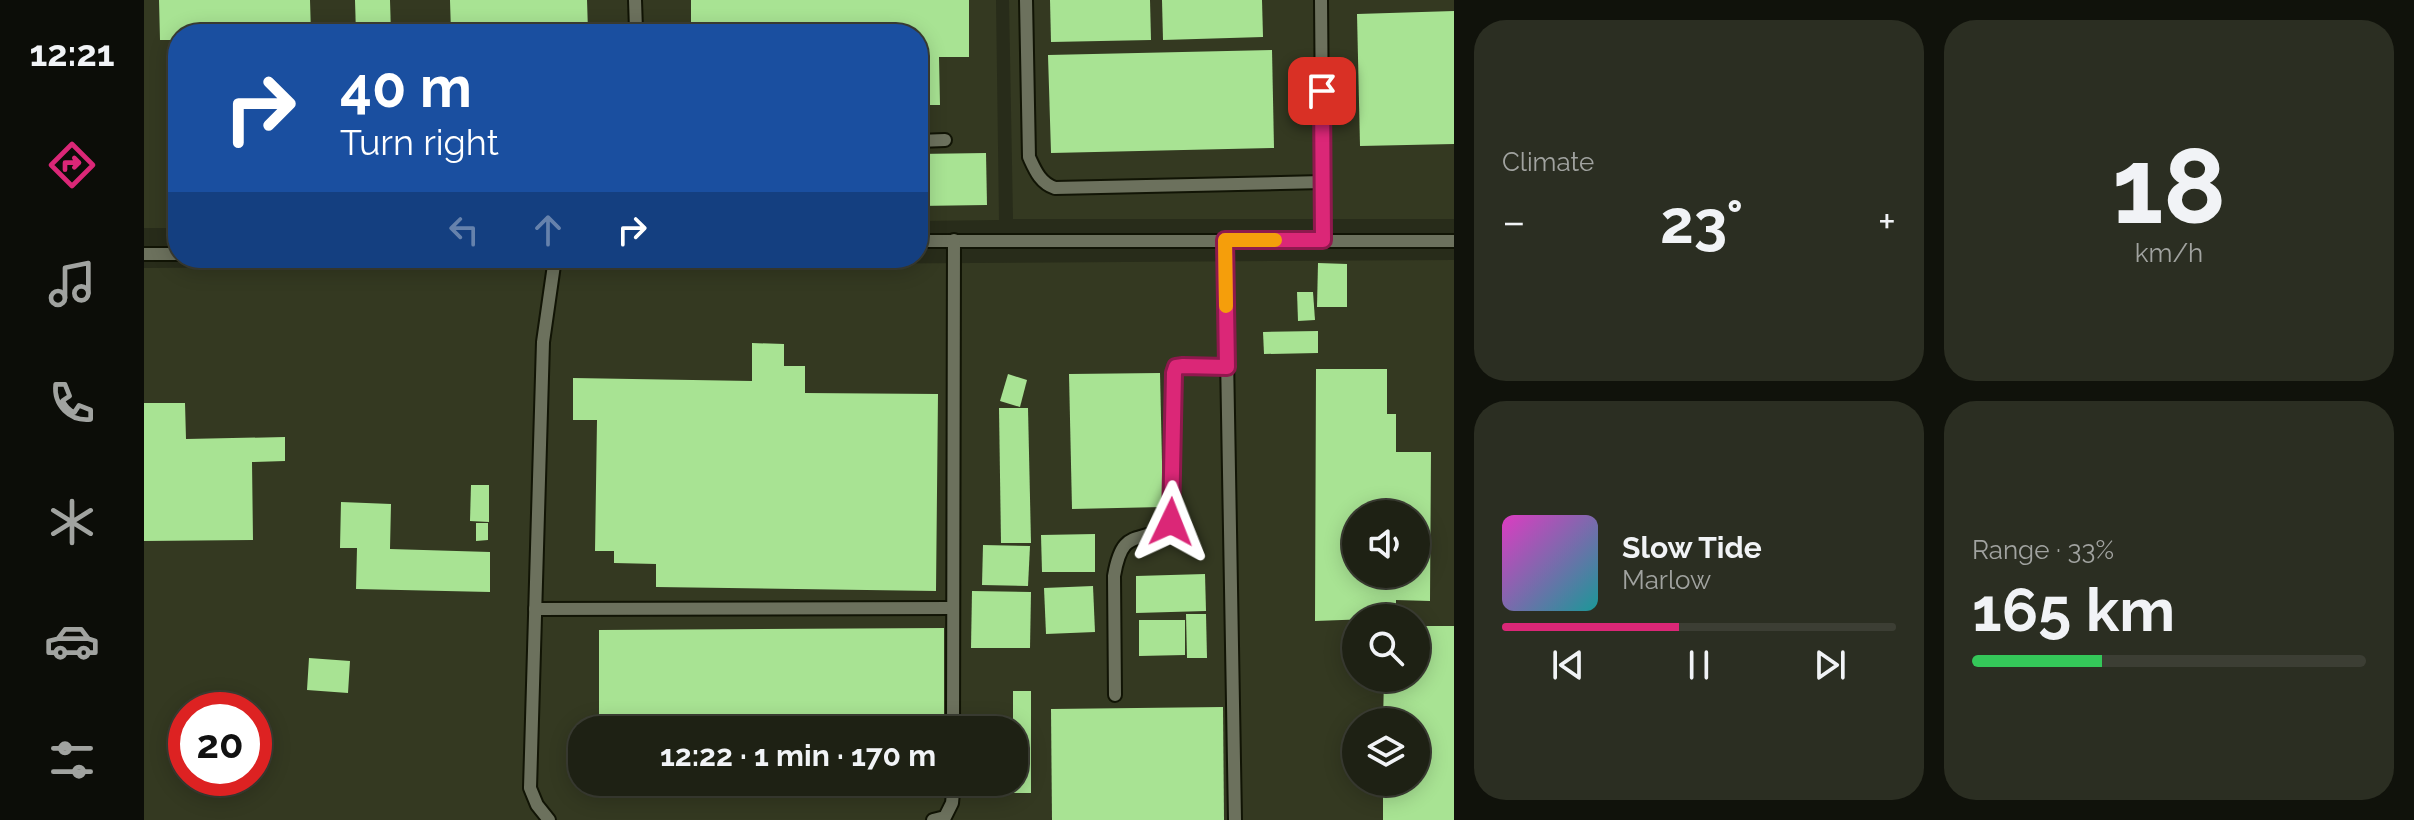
<!DOCTYPE html>
<html lang="en">
<head>
<meta charset="utf-8">
<style>
	:root { --surface:#1e2114; --page:#2b2e22; --text:#f1f3f6; --muted:#a1a3a0; --line:#3c3e34; --accent:#db2777 }
	body { margin:0; font-family:Raleway,sans-serif; background:var(--page); color:var(--text); height:100vh; display:flex; flex-direction:column; font-size:30px; white-space:nowrap }
	* { box-sizing:border-box; margin:0 }
	p { font-size:26px; color:var(--muted) }
	.icon { flex:none; width:44px; height:44px; fill:none; stroke:currentColor; stroke-width:2; stroke-linecap:round; stroke-linejoin:round }
	.map { position:relative; flex:1; overflow:hidden }
	.panel { display:flex; flex-direction:column; gap:20px; padding:20px; background:#10120b; width:960px }
	.panel>* { flex:none }
	.banner { position:absolute; left:24px; top:24px; width:760px; height:244px; border-radius:32px; box-shadow:0 4px 20px #0003,0 0 0 2px var(--line); background:#1a4fa0; color:#fff; overflow:hidden }
	.fabs { position:absolute; left:1198px; top:500px; display:grid; gap:16px }
	.fabs a { display:grid; place-items:center; width:88px; height:88px; border-radius:50%; background:var(--surface); box-shadow:0 4px 20px #0003,0 0 0 2px var(--line); font-size:40px }
	.speed { position:absolute; left:24px; top:692px; display:flex; gap:16px; font-size:40px; font-weight:700; text-align:center }
	.speed>* { display:grid; place-content:center; width:104px; height:104px; border-radius:50%; background:var(--surface); box-shadow:0 4px 20px #0003,0 0 0 2px var(--line); line-height:1 }
	.speed .limit { border:12px solid #d22; background:#fff; color:#111 }
	.pin { position:absolute; display:grid; place-items:center; width:68px; height:68px; color:#fff; margin:-34px; border-radius:16px; box-shadow:0 4px 12px #0006 }
	.me { position:absolute; width:88px; margin:-44px; rotate:2deg; stroke-linejoin:round; filter:drop-shadow(0 0 6px #0008) }
	.turn { display:flex; align-items:center; gap:28px; height:168px; padding:0 40px; font-size:36px }
	.turn .icon { width:104px; height:104px; stroke-width:2.5 }
	.turn b { display:block; font-size:56px; line-height:68px }
	.lanes { display:flex; align-items:center; height:76px; padding:0 40px; background:#0003; justify-content:center; gap:40px; direction:ltr }
	.lanes .off { opacity:.35 }
	.big { font-size:60px; font-weight:700; line-height:1.1 }
	.panel .widget { flex:1; display:flex; flex-direction:column; justify-content:center; gap:12px; min-width:0; padding:0 28px; border-radius:32px; background:var(--page) }
	.panel .dial { align-items:center; gap:0 }
	.dial b { font-size:104px; line-height:1 }
	.song { display:flex; align-items:center; gap:24px }
	.cover { width:96px; height:96px; border-radius:12px; background:linear-gradient(135deg,hsl(310 70% 55%),hsl(180 70% 35%)) }
	.played { height:8px; border-radius:4px; background:linear-gradient(90deg,var(--accent) 45%,var(--line) 45%) }
	.keys { display:flex; justify-content:space-around; direction:ltr }
	.heat { display:flex; justify-content:space-between; align-items:center; font-size:44px; direction:ltr }
	.charge { height:12px; border-radius:6px; background:linear-gradient(90deg,#34c759 33%,var(--line) 0) }
	.panel .tiles { flex:1; display:grid; gap:20px; grid-template-columns:repeat(2,1fr) }
	.trip { position:absolute; left:424px; top:716px; width:460px; height:80px; border-radius:32px; background:var(--surface); box-shadow:0 4px 20px #0003,0 0 0 2px var(--line); font-weight:700; line-height:80px; text-align:center }
	main { display:flex; flex:1; min-height:0 }
	.tab-bar { display:flex; flex-direction:column; width:144px; justify-content:space-around; align-items:center; background:#0c0d08; color:var(--muted) }
	.tab-bar .icon { width:56px; height:56px }
	.tab-bar .current { color:var(--accent) }
	.tab-bar b { font-size:36px; color:var(--text) }
	.map>svg:first-child { display:block }
	.built { fill:#343921; fill-rule:evenodd }
	.building { fill:#a8e393; fill-rule:evenodd }
	.lines { fill:none; stroke-linecap:round; stroke-linejoin:round }
	.service-casing { stroke:#111405; stroke-width:16 }
	.service { stroke:#6c715d; stroke-width:12 }
	.route-casing { stroke:#8e194d; stroke-width:20 }
	.route { stroke:#db2777; stroke-width:14 }
	.slow { stroke:#f59e0b; stroke-width:14 }
</style>
</head>
<body>
<main>
<nav class="tab-bar">
<b>12:21</b>
<svg class="icon current" aria-label="directions" viewBox="0 0 24 24"><path d="M12 3l9 9-9 9-9-9zM9 14v-3h6M13 9l2 2-2 2"/></svg>
<svg class="icon" aria-label="music" viewBox="0 0 24 24"><path d="M9 18V5l10-2v13"/><circle cx="6" cy="18" r="3"/><circle cx="16" cy="16" r="3"/></svg>
<svg class="icon" aria-label="phone" viewBox="0 0 24 24"><path d="M5 4h4l2 5-3 2q2 4 5 5l2-3 5 2v4C11 20 4 13 5 4z"/></svg>
<svg class="icon" aria-label="climate" viewBox="0 0 24 24"><path d="M12 3v18M4 7l16 10M4 17L20 7"/></svg>
<svg class="icon" aria-label="car" viewBox="0 0 24 24"><path d="M5 17H2v-5l4-1 3-4h7l3 4 3 1v5h-3M9 17h6M6 11h13"/><circle cx="7" cy="17" r="2"/><circle cx="17" cy="17" r="2"/></svg>
<svg class="icon" aria-label="filters" viewBox="0 0 24 24"><path d="M4 7h16M4 17h16"/><circle cx="9" cy="7" r="2"/><circle cx="15" cy="17" r="2"/></svg>
</nav>
<div class="map">
<svg width="1310" height="820" viewBox="0 0 1310 820">
	<rect width="100%" height="100%" fill="#282c1a"/>
	<g class="built">
		<polygon points="0,0 852,0 855,220 774,221 774,34 34,34 34,228 0,228"/>
		<polygon points="865,0 1310,0 1310,219 869,219"/>
		<path d="M1310 260V820H0V268ZM1212 514H1272V574H1212ZM1212 618H1272V678H1212ZM42 710H110V778H42ZM1212 722H1272V782H1212ZM438 730H870V782H438Z"/>
	</g>
	<g class="building">
		<polygon points="15,0 166,0 167,34 34,34 34,40 16,40"/>
		<polygon points="211,0 246,0 247,34 212,34"/>
		<polygon points="306,0 443,0 444,31 307,33"/>
		<polygon points="547,0 825,0 825,57 795,57 796,105 774,105 774,34 547,34"/>
		<polygon points="906,0 1006,0 1007,40 907,42"/>
		<polygon points="1018,0 1118,0 1119,37 1019,40"/>
		<polygon points="1310,11 1310,144 1216,146 1213,14"/>
		<polygon points="1128,50 1130,148 907,153 904,55"/>
		<polygon points="23,72 34,72 34,127 22,127"/>
		<polygon points="842,153 843,205 774,206 774,154"/>
		<polygon points="1174,263 1203,264 1203,307 1173,307"/>
		<polygon points="1153,292 1169,292 1171,320 1154,321"/>
		<polygon points="1174,331 1174,353 1120,354 1119,332"/>
		<polygon points="608,343 640,344 640,366 661,366 661,393 794,394 792,591 512,587 512,564 470,563 470,551 451,551 453,420 429,420 429,378 608,381"/>
		<path d="M1172 369H1243V414H1252V452H1287L1286 601 1252 600V618L1171 621ZM1212 514H1272V574H1212Z"/>
		<polygon points="1016,373 1019,507 928,509 925,374"/>
		<polygon points="864,374 883,380 876,407 856,401"/>
		<polygon points="0,403 41,403 42,439 141,437 141,461 108,462 109,540 0,541"/>
		<polygon points="855,408 884,408 887,543 857,543"/>
		<polygon points="327,485 345,485 345,522 326,521"/>
		<polygon points="197,502 247,504 246,549 346,552 346,592 212,589 213,548 196,548"/>
		<polygon points="332,523 344,523 344,540 332,541"/>
		<polygon points="951,534 951,572 898,572 897,535"/>
		<polygon points="839,545 886,546 884,586 838,585"/>
		<polygon points="1061,574 1062,611 992,613 992,576"/>
		<polygon points="949,586 951,632 902,634 900,588"/>
		<polygon points="828,591 887,592 886,648 827,648"/>
		<polygon points="1042,614 1062,614 1063,658 1043,658"/>
		<polygon points="995,620 1041,620 1041,655 995,656"/>
		<polygon points="1272,626 1310,626 1310,820 1239,820 1239,782 1272,782 1272,722 1239,722 1240,678 1272,678"/>
		<polygon points="800,628 800,730 455,730 455,630"/>
		<polygon points="165,658 206,661 204,693 163,690"/>
		<rect x="869" y="691" width="18" height="102"/>
		<polygon points="1079,707 1080,820 908,820 907,709"/>
	</g>
	<g class="lines">
		<defs>
			<g id="service">
				<path d="M882 0 885 157C891 170 896 183 911 188L1179 182"/>
				<polyline points="1177,0 1179,240"/>
				<polyline points="454,34 492,30 491,0"/>
				<polyline points="774,141 801,140"/>
				<polyline points="1081,240 1091,820"/>
				<polyline points="774,241 1310,241"/>
				<polyline points="0,254 34,254"/>
				<polyline points="391,609 808,608"/>
				<path d="M971 695 970 576C979 523 996 548 1027 522L1030 373 1032 367 1039 366 1083 367"/>
				<polyline points="809,730 810,240"/>
				<polyline points="405,820 393,805 386,788 399,342 411,258"/>
				<polyline points="789,820 801,817 808,803 810,782"/>
			</g>
		</defs>
		<use href="#service" class="service-casing"/>
		<use href="#service" class="service"/>
	</g>
	<g class="lines">
		<defs>
			<polyline id="route" points="1027,522 1030,373 1032,367 1039,366 1083,367 1081,240 1179,240 1178,91"/>
		</defs>
		<use href="#route" class="route-casing"/>
		<use href="#route" class="route"/>
		<polyline class="slow" points="1082,306 1081,240 1131,240"/>
	</g>
</svg>
<div class="fabs">
<a><svg class="icon" aria-label="sound" viewBox="0 0 24 24"><path d="M4 9h4l5-4v14l-5-4H4zM17 9q2 3 0 6"/></svg></a>
<a><svg class="icon" aria-label="search" viewBox="0 0 24 24"><circle cx="10" cy="10" r="6"/><path d="M15 15l6 6"/></svg></a>
<a><svg class="icon" aria-label="layers" viewBox="0 0 24 24"><path d="M12 4l9 5-9 5-9-5zM3 14l9 5 9-5"/></svg></a>
</div>
<div class="speed"><div class="limit">20</div></div>
<div class="pin" style="left:1178px;top:91px;background:#d93025"><svg class="icon" aria-label="arrive" viewBox="0 0 24 24"><path d="M6 21V4h12l-3 4 3 4H6"/></svg></div>
<svg class="me" style="left:1027px;top:522px" viewBox="-20 -20 40 40"><path d="M0-17L14 15 0 8-14 15z" fill="#db2777" stroke="#fff" stroke-width="4"/></svg>
<div class="trip">12:22 · 1 min · 170 m</div>
<div class="banner">
<div class="turn"><svg class="icon" aria-label="right" viewBox="0 0 24 24"><path d="M7 20v-9h11M14 6l5 5-5 5"/></svg><div><b>40 m</b>Turn right</div></div>
<div class="lanes"><svg class="icon off" aria-label="left" viewBox="0 0 24 24"><path d="M17 20v-9H6M10 6l-5 5 5 5"/></svg><svg class="icon off" aria-label="ahead" viewBox="0 0 24 24"><path d="M12 20V5M6 11l6-6 6 6"/></svg><svg class="icon" aria-label="right" viewBox="0 0 24 24"><path d="M7 20v-9h11M14 6l5 5-5 5"/></svg></div>
</div>
</div>
<section class="panel">
<div class="tiles">
<div class="widget"><p>Climate</p>
<div class="heat"><a>−</a><b class="big">23°</b><a>+</a></div>
</div>
<div class="widget dial"><b>18</b><p>km/h</p></div>
<div class="widget">
<div class="song"><i class="cover"></i><div><b>Slow Tide</b><p>Marlow</p></div></div>
<div class="played"></div>
<div class="keys"><svg class="icon" aria-label="previous" viewBox="0 0 24 24"><path d="M18 5L8 12l10 7zM5 5v14"/></svg><svg class="icon" aria-label="pause" viewBox="0 0 24 24"><path d="M8 5v14M16 5v14"/></svg><svg class="icon" aria-label="next" viewBox="0 0 24 24"><path d="M6 5l10 7-10 7zM19 5v14"/></svg></div>
</div>
<div class="widget"><p>Range · 33%</p><b class="big">165 km</b><div class="charge"></div></div>
</div>
</section>
</main>
</body>
</html>
